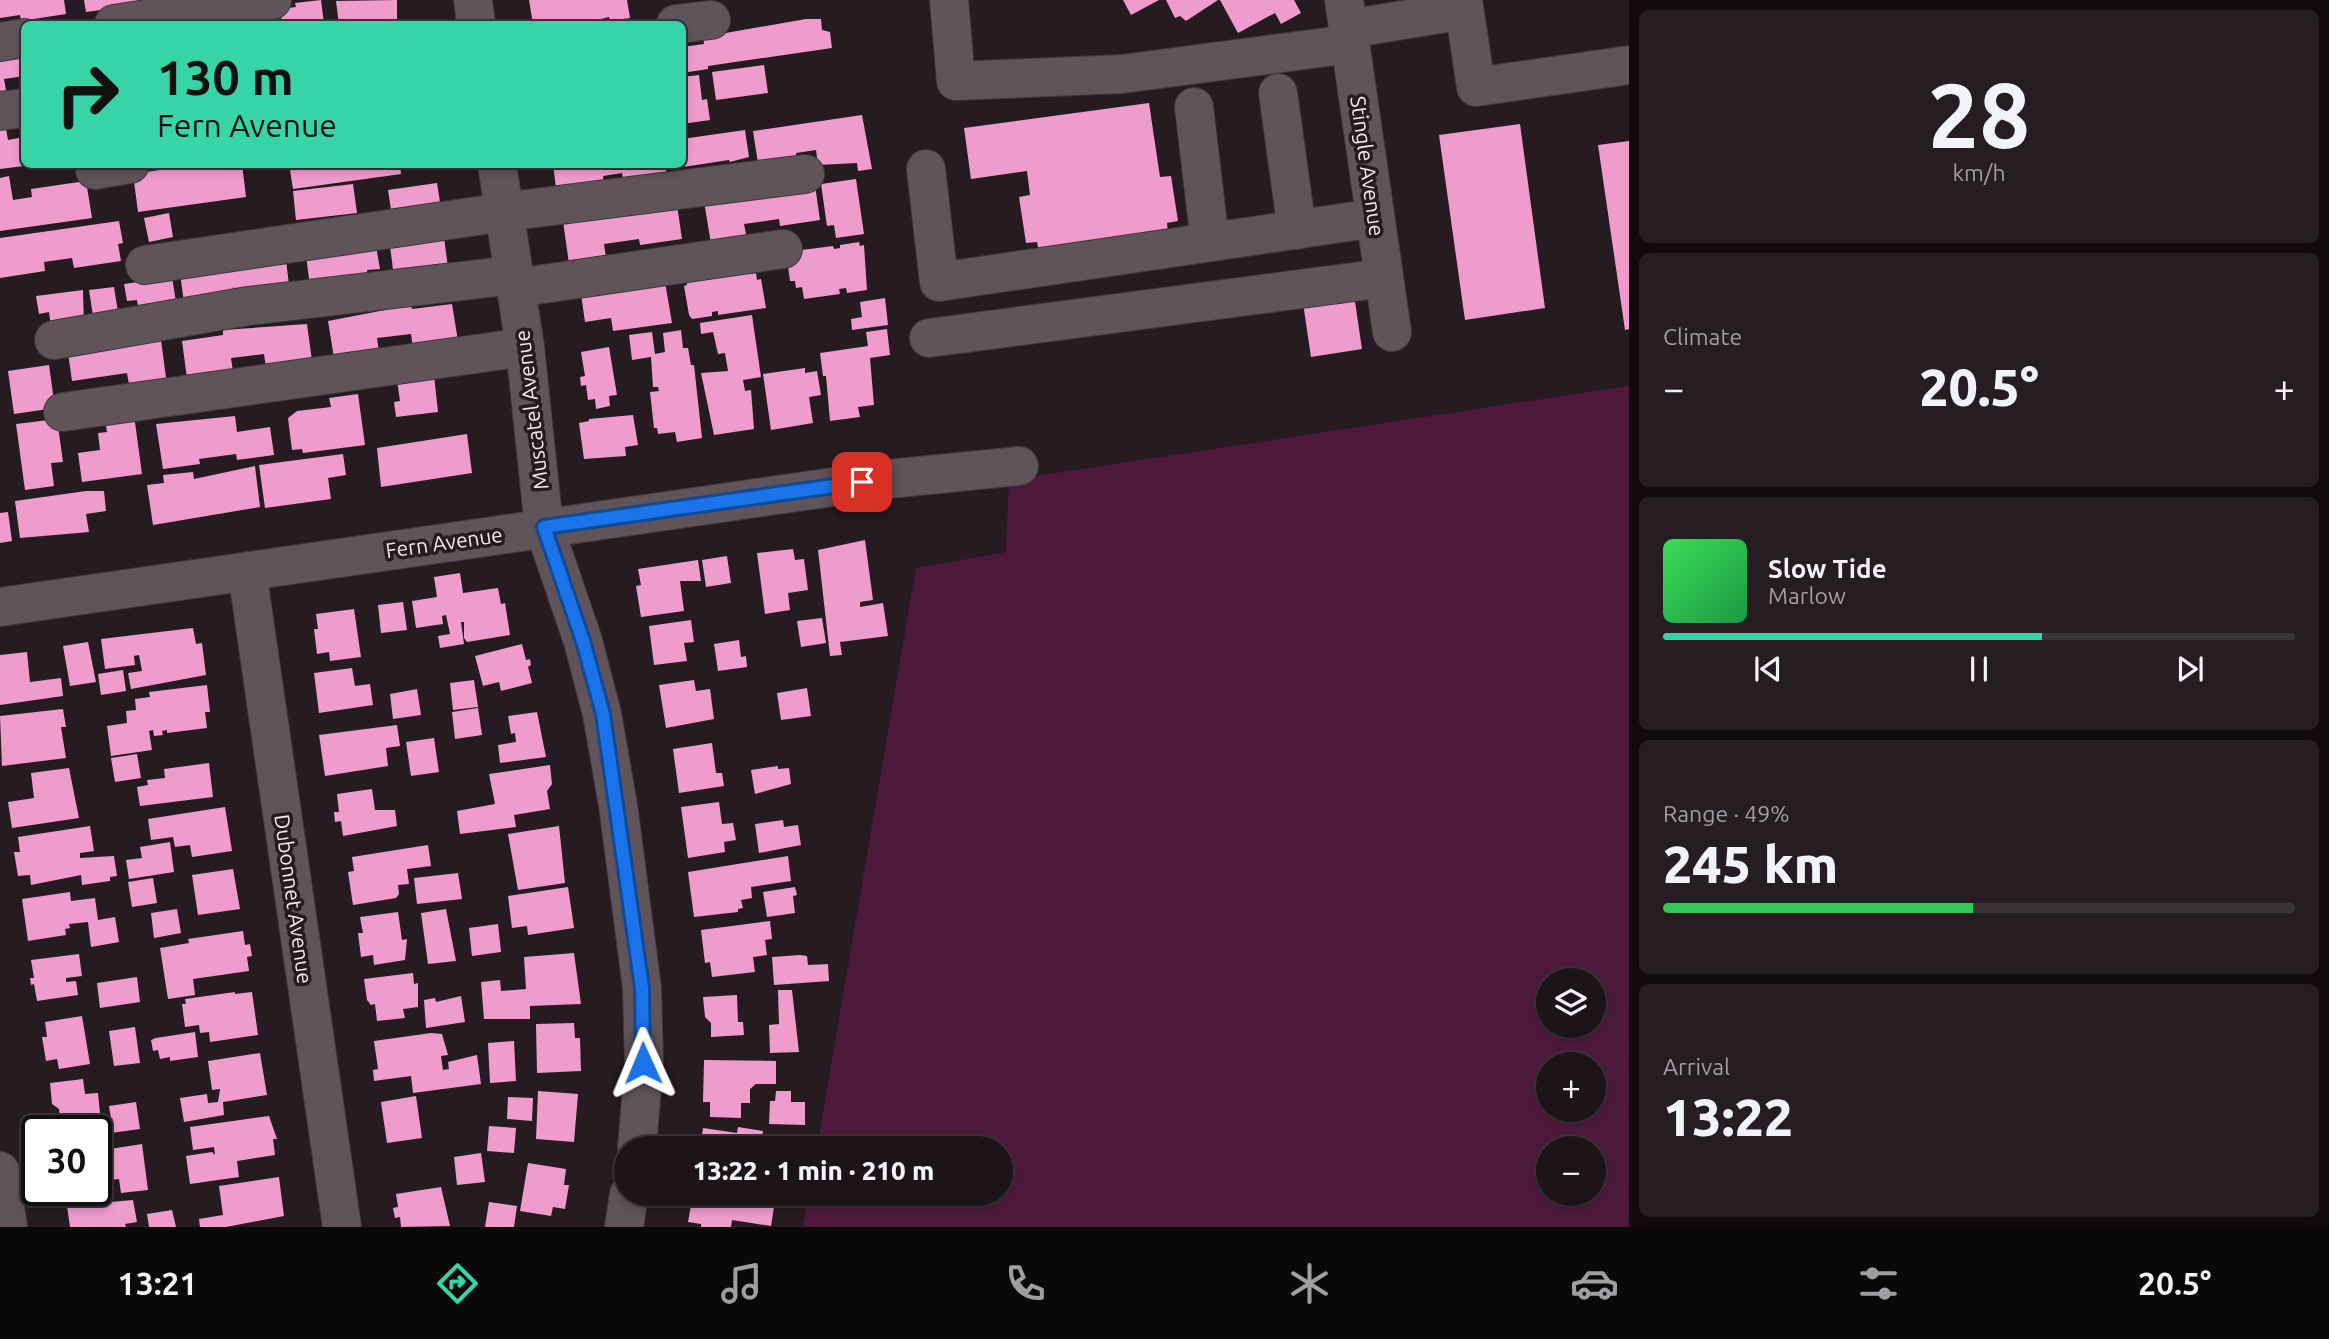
<!DOCTYPE html>
<html lang="en">
<head>
<meta charset="utf-8">
<style>
	:root { --surface:#1c1419; --page:#251d22; --text:#f1f3f6; --muted:#a09ea2; --line:#3a3338; --accent:#36d4a7 }
	body { margin:0; font-family:Ubuntu,sans-serif; background:var(--page); color:var(--text); height:100vh; display:flex; flex-direction:column; font-size:26px; white-space:nowrap }
	* { box-sizing:border-box; margin:0 }
	p { font-size:23px; color:var(--muted) }
	.icon { flex:none; width:38px; height:38px; fill:none; stroke:currentColor; stroke-width:2; stroke-linecap:round; stroke-linejoin:round }
	.map { position:relative; flex:1; overflow:hidden }
	.panel { display:flex; flex-direction:column; gap:10px; padding:10px; background:#0f0b0e; width:700px }
	.panel>* { flex:none }
	.hud { position:absolute; left:21px; top:21px; width:665px; height:147px; border-radius:10px; box-shadow:0 4px 10px #0003,0 0 0 2px var(--line); background:#36d4a7; color:#111; overflow:hidden }
	.fabs { position:absolute; left:1536px; top:968px; display:grid; gap:14px }
	.fabs a { display:grid; place-items:center; width:70px; height:70px; border-radius:50%; background:var(--surface); box-shadow:0 4px 10px #0003,0 0 0 2px var(--line); font-size:35px }
	.speed { position:absolute; left:21px; top:1115px; display:flex; gap:14px; font-size:35px; font-weight:700; text-align:center }
	.speed>* { display:grid; place-content:center; width:91px; height:91px; border-radius:50%; background:var(--surface); box-shadow:0 4px 10px #0003,0 0 0 2px var(--line); line-height:1 }
	.speed .limit { border:4px solid #111; border-radius:10px; background:#fff; color:#111 }
	.pin { position:absolute; display:grid; place-items:center; width:60px; height:60px; color:#fff; margin:-30px; border-radius:14px; box-shadow:0 4px 10px #0006 }
	.me { position:absolute; width:77px; margin:-38px; rotate:359deg; stroke-linejoin:round; filter:drop-shadow(0 0 5px #0008) }
	.turn { display:flex; align-items:center; gap:24px; height:147px; padding:0 21px; font-size:32px }
	.turn .icon { width:91px; height:91px; stroke-width:2.5 }
	.turn b { display:block; font-size:49px; line-height:60px }
	.big { font-size:52px; font-weight:800; line-height:1.1 }
	.panel .card { flex:1; display:flex; flex-direction:column; justify-content:center; gap:10px; min-width:0; padding:0 24px; border-radius:10px; background:var(--page) }
	.panel .dial { align-items:center; gap:0 }
	.dial b { font-size:91px; line-height:1 }
	.song { display:flex; align-items:center; gap:21px }
	.cover { width:84px; height:84px; border-radius:10px; background:linear-gradient(135deg,hsl(130 70% 55%),hsl(140 70% 35%)) }
	.played { height:7px; border-radius:4px; background:linear-gradient(90deg,var(--accent) 60%,var(--line) 60%) }
	.keys { display:flex; justify-content:space-around; direction:ltr }
	.heat { display:flex; justify-content:space-between; align-items:center; font-size:38px; direction:ltr }
	.charge { height:10px; border-radius:5px; background:linear-gradient(90deg,#34c759 49%,var(--line) 0) }
	.trip { position:absolute; left:614px; top:1136px; width:399px; height:70px; border-radius:35px; background:var(--surface); box-shadow:0 4px 10px #0003,0 0 0 2px var(--line); font-weight:800; line-height:70px; text-align:center }
	.tabs { display:flex; height:112px; justify-content:space-around; align-items:center; background:#0b080a; color:var(--muted) }
	.tabs .icon { width:49px; height:49px }
	.tabs .on { color:var(--accent) }
	.tabs b { font-size:32px; color:var(--text) }
	main { display:flex; flex:1; min-height:0 }
	.map>svg:first-child { display:block }
	.green { fill:#4e1a3c; fill-rule:evenodd }
	.building { fill:#ef9ccd }
	.lines { fill:none; stroke-linecap:round; stroke-linejoin:round }
	.minor-casing { stroke:#40383d; stroke-width:40 }
	.minor { stroke:#60535a; stroke-width:38 }
	.route-casing { stroke:#114b97; stroke-width:18 }
	.route { stroke:#1a73e8; stroke-width:12 }
	.labels { text-anchor:middle; dominant-baseline:central; stroke-width:7; stroke-linejoin:round; paint-order:stroke }
	.street-label { font-size:21px; fill:#f2eaef; stroke:#261b21 }
</style>
</head>
<body>
<main>
<div class="map">
<svg width="1629" height="1227" viewBox="0 0 1629 1227">
	<rect width="100%" height="100%" fill="#261b21"/>
	<path class="green" d="M1629 386V1227H803L809 1194H1001V1148H817L916 568 1006 552 1009 480ZM1549 980H1594V1026H1549ZM1549 1064H1594V1110H1549ZM1549 1148H1594V1194H1549Z"/>
	<g class="building">
		<polygon points="0,0 64,0 66,14 21,21 20,15 0,18"/>
		<polygon points="84,0 157,0 157,2 86,12"/>
		<polygon points="321,0 324,24 277,24 282,22 280,9 296,7 295,3"/>
		<polygon points="397,0 397,24 339,24 336,1"/>
		<polygon points="529,0 627,0 630,18 610,21 609,17 581,24 533,24"/>
		<polygon points="1123,0 1159,0 1131,15"/>
		<polygon points="1166,0 1218,0 1186,21 1180,16 1175,18"/>
		<polygon points="1220,0 1294,0 1301,13 1281,24 1275,13 1238,33"/>
		<polygon points="806,19 821,19 822,30 830,32 832,48 708,66 708,69 682,73 682,47 704,44 703,37"/>
		<polygon points="24,47 24,76 4,79 7,96 0,97 0,50"/>
		<polygon points="764,65 768,93 716,100 712,72"/>
		<polygon points="699,75 702,100 707,99 710,120 682,124 682,77"/>
		<polygon points="1149,103 1160,177 1171,176 1178,221 1167,223 1168,233 1039,252 1037,242 1026,243 1019,197 1030,195 1027,171 971,179 964,128"/>
		<polygon points="862,115 872,169 858,171 857,163 818,165 816,150 796,153 798,168 760,176 753,131"/>
		<polygon points="5,122 8,140 24,137 24,166 0,169 0,123"/>
		<polygon points="1520,124 1545,308 1465,320 1439,135"/>
		<polygon points="745,130 749,157 730,162 729,160 683,167 682,139"/>
		<polygon points="1629,141 1629,329 1625,330 1598,145"/>
		<polygon points="199,164 242,164 246,197 138,212 133,174"/>
		<polygon points="289,164 400,164 401,174 293,189"/>
		<polygon points="553,164 665,164 668,181 624,187 622,173 603,176 604,189 557,196"/>
		<polygon points="9,176 13,200 32,197 31,189 86,181 92,218 0,231 0,178"/>
		<polygon points="856,179 864,234 836,238 834,225 827,226 821,184"/>
		<polygon points="437,183 442,215 393,223 388,190"/>
		<polygon points="353,184 357,213 296,220 293,191"/>
		<polygon points="815,185 820,220 780,226 779,219 744,224 747,239 711,244 704,201"/>
		<polygon points="677,205 682,239 640,245 639,239 604,244 606,258 569,264 563,221"/>
		<polygon points="169,213 173,237 149,242 144,218"/>
		<polygon points="119,221 123,243 118,244 121,261 74,268 72,258 44,262 45,271 0,278 0,238"/>
		<polygon points="444,237 449,276 394,277 390,246"/>
		<polygon points="859,242 860,246 864,245 867,290 847,293 846,288 839,289 840,294 804,299 802,287 796,288 795,281 790,281 786,252 833,246 834,249 840,248 840,245"/>
		<polygon points="376,246 380,269 367,270 368,279 310,286 306,256"/>
		<polygon points="286,260 289,285 236,292 233,286 235,296 184,303 180,273"/>
		<polygon points="748,264 750,274 756,273 757,280 761,279 766,308 718,315 718,311 712,312 712,316 692,319 689,315 684,286 687,285 685,273"/>
		<polygon points="172,277 176,302 140,321 137,300 127,301 124,284"/>
		<polygon points="665,282 672,323 613,331 611,318 585,322 580,287"/>
		<polygon points="114,287 118,312 93,316 89,290"/>
		<polygon points="83,290 84,329 52,334 49,312 39,314 36,296"/>
		<polygon points="1354,295 1362,349 1311,357 1303,303"/>
		<polygon points="885,298 888,325 852,330 851,319 862,317 860,302"/>
		<polygon points="452,304 458,341 413,348 411,334 377,338 379,352 334,358 328,321 411,305 412,309"/>
		<polygon points="752,315 761,377 743,380 745,391 751,390 754,429 714,435 701,373 728,371 725,353 718,354 713,332 701,334 700,323"/>
		<polygon points="307,324 312,361 266,367 264,354 231,358 233,372 187,378 182,341 223,335 223,330"/>
		<polygon points="887,329 890,355 870,358 874,405 858,407 860,417 830,421 826,376 823,376 820,353 868,346 866,332"/>
		<polygon points="681,330 683,348 688,348 691,365 694,365 702,438 677,442 675,432 658,434 657,428 654,428 650,392 659,391 658,387 653,387 651,357 632,360 629,335 652,332 655,354 665,352 663,333"/>
		<polygon points="161,340 167,385 130,390 127,373 72,381 68,353"/>
		<polygon points="609,347 617,395 609,396 610,406 596,409 595,399 588,400 586,385 581,386 580,377 585,376 581,352"/>
		<polygon points="49,365 55,408 14,414 8,371"/>
		<polygon points="805,368 805,373 817,371 821,395 809,397 813,423 771,430 763,374"/>
		<polygon points="434,375 438,412 396,417 394,402 400,401 397,380"/>
		<polygon points="358,394 365,445 303,453 302,449 292,450 288,418 297,411 331,407 329,398"/>
		<polygon points="134,415 142,474 82,482 78,453 100,450 98,433 107,432 105,420"/>
		<polygon points="633,415 638,445 625,447 626,456 584,459 579,423 589,421 589,419"/>
		<polygon points="235,416 237,432 270,427 274,455 237,460 236,454 199,459 200,464 163,469 156,424"/>
		<polygon points="57,419 63,462 51,463 54,486 25,490 16,424"/>
		<polygon points="467,434 472,473 381,487 377,448"/>
		<polygon points="343,454 346,475 328,478 331,499 265,508 259,465"/>
		<polygon points="255,466 260,507 153,525 147,485 164,483 163,475 193,472 194,479"/>
		<polygon points="86,491 104,491 106,511 86,514 89,532 20,538 15,501"/>
		<polygon points="8,512 12,541 0,543 0,513"/>
		<polygon points="865,540 873,600 860,602 860,607 883,603 888,636 840,642 842,655 830,656 818,550"/>
		<polygon points="793,549 795,560 804,559 808,590 788,593 790,610 765,614 757,553"/>
		<polygon points="727,556 731,583 706,587 702,560"/>
		<polygon points="698,560 701,581 680,581 684,611 641,617 636,586 641,585 638,569"/>
		<polygon points="460,573 463,593 498,588 501,604 505,603 510,635 467,642 464,638 464,622 461,622 464,644 440,648 438,636 450,634 446,615 442,616 443,624 416,628 412,601 437,597 434,577"/>
		<polygon points="403,602 407,630 381,633 378,605"/>
		<polygon points="354,609 361,657 330,661 329,652 317,654 314,629 318,629 316,614"/>
		<polygon points="822,618 826,643 801,647 797,621"/>
		<polygon points="691,620 694,642 684,643 687,661 654,665 649,626"/>
		<polygon points="193,628 196,644 202,643 206,675 131,689 128,673 142,671 139,655 134,656 135,665 105,669 101,639"/>
		<polygon points="739,640 741,657 746,656 747,667 718,671 714,644"/>
		<polygon points="88,642 96,682 70,686 63,646"/>
		<polygon points="522,644 526,660 530,659 531,665 528,667 532,683 501,691 499,682 483,686 475,656"/>
		<polygon points="27,652 30,682 61,678 63,696 0,705 0,655"/>
		<polygon points="352,668 355,686 370,684 373,705 319,713 314,673"/>
		<polygon points="123,670 126,691 101,695 98,674"/>
		<polygon points="474,680 478,707 453,710 450,683"/>
		<polygon points="694,680 696,691 710,689 714,719 666,728 659,685"/>
		<polygon points="207,685 210,712 205,712 207,728 167,733 167,730 162,731 163,735 154,736 153,730 149,731 152,750 111,756 107,726 127,723 126,711 136,710 135,699 150,697 149,692"/>
		<polygon points="807,688 811,716 781,720 777,693"/>
		<polygon points="417,689 421,715 393,719 390,694"/>
		<polygon points="478,708 482,735 455,739 452,712"/>
		<polygon points="63,709 66,727 61,727 66,758 2,766 0,716"/>
		<polygon points="537,712 546,757 500,763 498,745 516,742 515,733 511,734 508,716"/>
		<polygon points="397,725 400,746 386,748 388,766 325,776 319,735"/>
		<polygon points="434,738 439,772 411,776 406,742"/>
		<polygon points="712,743 716,773 722,773 724,786 679,793 673,749"/>
		<polygon points="137,754 141,778 115,782 111,758"/>
		<polygon points="209,763 213,797 140,806 137,787 148,785 147,780 165,778 164,769"/>
		<polygon points="550,765 552,784 547,791 550,809 514,815 516,827 460,834 457,811 495,804 489,774"/>
		<polygon points="778,766 778,769 789,768 791,784 755,794 751,770"/>
		<polygon points="69,768 79,818 12,828 8,802 34,798 31,773"/>
		<polygon points="372,789 375,810 395,810 397,826 343,836 341,821 335,822 334,812 339,812 337,794"/>
		<polygon points="719,802 722,824 733,823 736,840 724,842 725,852 688,858 681,807"/>
		<polygon points="225,807 232,851 192,857 190,845 175,847 173,837 151,840 148,819"/>
		<polygon points="783,820 784,827 798,825 801,845 759,853 755,824"/>
		<polygon points="90,826 94,851 80,853 80,858 114,856 117,876 110,877 110,881 82,885 81,875 31,885 30,875 18,876 14,852 20,852 18,837"/>
		<polygon points="559,826 565,883 518,890 508,834"/>
		<polygon points="170,842 174,872 129,879 126,860 142,858 140,847"/>
		<polygon points="428,845 431,866 407,869 409,884 398,885 399,894 396,898 353,905 348,872 354,871 352,857"/>
		<polygon points="788,856 791,881 751,887 752,898 741,900 743,908 738,909 738,912 694,917 688,872"/>
		<polygon points="233,869 240,909 198,915 192,875"/>
		<polygon points="458,873 462,899 417,904 414,878"/>
		<polygon points="153,878 157,903 132,907 128,882"/>
		<polygon points="568,887 574,928 528,935 527,926 512,928 508,896"/>
		<polygon points="795,887 797,895 793,896 795,913 767,917 763,892"/>
		<polygon points="70,892 71,901 95,898 98,920 115,917 119,942 91,947 88,922 69,924 70,928 65,929 66,935 28,941 22,899"/>
		<polygon points="177,909 181,933 154,938 151,913"/>
		<polygon points="446,909 456,961 428,964 421,913"/>
		<polygon points="398,912 402,940 407,939 405,960 374,965 373,955 361,957 358,933 363,933 360,917"/>
		<polygon points="770,921 772,939 765,940 767,955 753,957 755,972 712,977 710,962 705,963 701,930"/>
		<polygon points="498,924 501,952 472,956 469,928"/>
		<polygon points="243,931 245,945 250,944 252,956 247,957 249,971 193,979 195,995 168,999 160,948 189,943 188,939"/>
		<polygon points="574,953 581,1004 530,1006 530,1019 484,1019 481,982 500,980 501,991 526,989 524,957"/>
		<polygon points="79,954 82,976 66,978 66,982 76,981 78,995 37,1001 34,984 31,985 30,978 34,978 31,960"/>
		<polygon points="800,955 807,956 808,965 828,964 829,981 774,985 772,957"/>
		<polygon points="413,973 414,984 418,983 418,1007 403,1009 405,1018 377,1021 375,1004 371,1005 367,1000 364,979"/>
		<polygon points="137,977 140,1002 100,1008 97,983"/>
		<polygon points="778,990 792,990 799,1052 770,1053 769,1025 779,1024"/>
		<polygon points="235,992 235,994 252,992 258,1035 210,1042 209,1032 200,1033 199,1025 185,1027 182,1004 186,1004 185,999"/>
		<polygon points="737,995 738,1022 743,1022 744,1035 711,1037 711,1023 705,1017 703,997"/>
		<polygon points="461,996 465,1022 426,1028 424,1000 435,998 436,1002"/>
		<polygon points="82,1016 90,1064 59,1069 57,1059 46,1061 42,1037 47,1037 45,1022"/>
		<polygon points="574,1023 575,1038 580,1038 581,1071 537,1073 536,1024"/>
		<polygon points="135,1027 140,1063 114,1066 109,1031"/>
		<polygon points="195,1032 198,1057 170,1061 170,1057 160,1059 158,1050 153,1051 151,1040 156,1038"/>
		<polygon points="431,1033 442,1034 448,1055 441,1056 443,1070 449,1069 448,1062 477,1055 481,1084 413,1093 411,1076 374,1081 373,1070 378,1069 374,1041"/>
		<polygon points="514,1041 516,1081 490,1083 488,1043"/>
		<polygon points="260,1053 267,1095 223,1102 224,1115 184,1122 180,1098 207,1094 208,1103 218,1102 220,1089 212,1090 208,1061"/>
		<polygon points="704,1060 776,1061 776,1084 756,1084 750,1089 750,1103 741,1103 741,1118 710,1117 710,1102 703,1102"/>
		<polygon points="83,1079 85,1094 98,1093 100,1113 88,1115 89,1123 111,1119 109,1106 136,1102 140,1129 96,1135 96,1130 88,1130 88,1125 61,1125 59,1109 52,1104 50,1083"/>
		<polygon points="538,1091 578,1094 574,1142 536,1139"/>
		<polygon points="776,1091 791,1091 791,1102 805,1102 805,1125 769,1124 770,1101 775,1101"/>
		<polygon points="416,1096 422,1138 387,1143 381,1102"/>
		<polygon points="508,1097 533,1098 532,1121 507,1119"/>
		<polygon points="269,1116 277,1139 273,1139 275,1155 237,1161 239,1177 190,1184 186,1156 212,1152 215,1155 214,1147 193,1150 190,1127"/>
		<polygon points="489,1126 516,1128 514,1153 487,1151"/>
		<polygon points="738,1127 763,1131 761,1148 700,1148 703,1128 737,1133"/>
		<polygon points="109,1138 110,1149 142,1144 148,1190 121,1193 119,1179 96,1182 96,1140"/>
		<polygon points="481,1153 485,1182 457,1185 454,1157"/>
		<polygon points="528,1163 566,1169 564,1185 569,1185 565,1209 553,1207 551,1216 520,1211"/>
		<polygon points="279,1177 284,1216 226,1227 200,1227 199,1219 223,1215 219,1186"/>
		<polygon points="441,1187 450,1226 401,1227 400,1217 395,1218 393,1208 398,1207 396,1194"/>
		<polygon points="693,1194 731,1194 775,1201 771,1226 732,1220 731,1227 701,1227 701,1224 688,1222"/>
		<polygon points="133,1200 137,1222 125,1224 126,1227 70,1227 67,1206"/>
		<polygon points="489,1202 517,1206 514,1227 485,1227"/>
		<polygon points="172,1210 176,1227 149,1227 147,1214"/>
	</g>
	<g class="lines">
		<defs>
			<g id="minor">
				<polyline points="473,0 476,24"/>
				<polyline points="949,0 956,81 1122,74 1350,44"/>
				<polyline points="1344,0 1392,332"/>
				<polyline points="1463,0 1476,87 1629,65"/>
				<polyline points="114,24 272,0"/>
				<polyline points="676,24 711,20"/>
				<polyline points="1348,29 1464,10"/>
				<polyline points="0,42 24,38"/>
				<polyline points="1278,93 1297,230"/>
				<polyline points="1194,107 1210,242"/>
				<polyline points="0,111 24,108"/>
				<polyline points="497,164 525,347 544,527 583,641 602,714 618,805 642,988 644,1063 637,1148"/>
				<polyline points="926,169 939,282 1375,218"/>
				<polyline points="95,170 130,164"/>
				<polyline points="145,265 504,212 805,174"/>
				<polyline points="516,288 783,249"/>
				<polyline points="929,338 1384,278"/>
				<polyline points="54,340 248,306 514,275"/>
				<polyline points="63,412 525,347"/>
				<polyline points="247,571 342,1227"/>
				<polyline points="0,607 888,479 1019,466"/>
				<polyline points="0,1171 8,1227"/>
				<polyline points="624,1227 629,1194"/>
			</g>
		</defs>
		<use href="#minor" class="minor-casing"/>
		<use href="#minor" class="minor"/>
	</g>
	<g class="lines">
		<defs>
			<polyline id="route" points="643,1063 642,988 603,714 583,641 544,527 862,482"/>
		</defs>
		<use href="#route" class="route-casing"/>
		<use href="#route" class="route"/>
	</g>
	<g class="labels">
		<g class="street-label">
			<text transform="translate(1368 166) rotate(82)">Stingle Avenue</text>
			<text transform="translate(531 410) rotate(-97)">Muscatel Avenue</text>
			<text transform="translate(444 542) rotate(-8)">Fern Avenue</text>
			<text transform="translate(294 899) rotate(82)">Dubonnet Avenue</text>
		</g>
	</g>
</svg>
<div class="fabs">
<a><svg class="icon" aria-label="layers" viewBox="0 0 24 24"><path d="M12 4l9 5-9 5-9-5zM3 14l9 5 9-5"/></svg></a>
<a>+</a>
<a>−</a>
</div>
<div class="speed"><div class="limit">30</div></div>
<div class="pin" style="left:862px;top:482px;background:#d93025"><svg class="icon" aria-label="arrive" viewBox="0 0 24 24"><path d="M6 21V4h12l-3 4 3 4H6"/></svg></div>
<svg class="me" style="left:643px;top:1063px" viewBox="-20 -20 40 40"><path d="M0-17L14 15 0 8-14 15z" fill="#1a73e8" stroke="#fff" stroke-width="4"/></svg>
<div class="trip">13:22 · 1 min · 210 m</div>
<div class="hud">
<div class="turn"><svg class="icon" aria-label="right" viewBox="0 0 24 24"><path d="M7 20v-9h11M14 6l5 5-5 5"/></svg><div><b>130 m</b>Fern Avenue</div></div>
</div>
</div>
<section class="panel">
<div class="card dial"><b>28</b><p>km/h</p></div>
<div class="card"><p>Climate</p>
<div class="heat"><a>−</a><b class="big">20.5°</b><a>+</a></div>
</div>
<div class="card">
<div class="song"><i class="cover"></i><div><b>Slow Tide</b><p>Marlow</p></div></div>
<div class="played"></div>
<div class="keys"><svg class="icon" aria-label="previous" viewBox="0 0 24 24"><path d="M18 5L8 12l10 7zM5 5v14"/></svg><svg class="icon" aria-label="pause" viewBox="0 0 24 24"><path d="M8 5v14M16 5v14"/></svg><svg class="icon" aria-label="next" viewBox="0 0 24 24"><path d="M6 5l10 7-10 7zM19 5v14"/></svg></div>
</div>
<div class="card"><p>Range · 49%</p><b class="big">245 km</b><div class="charge"></div></div>
<div class="card"><p>Arrival</p><b class="big">13:22</b></div>
</section>
</main>
<nav class="tabs">
<b>13:21</b>
<svg class="icon on" aria-label="directions" viewBox="0 0 24 24"><path d="M12 3l9 9-9 9-9-9zM9 14v-3h6M13 9l2 2-2 2"/></svg>
<svg class="icon" aria-label="music" viewBox="0 0 24 24"><path d="M9 18V5l10-2v13"/><circle cx="6" cy="18" r="3"/><circle cx="16" cy="16" r="3"/></svg>
<svg class="icon" aria-label="phone" viewBox="0 0 24 24"><path d="M5 4h4l2 5-3 2q2 4 5 5l2-3 5 2v4C11 20 4 13 5 4z"/></svg>
<svg class="icon" aria-label="climate" viewBox="0 0 24 24"><path d="M12 3v18M4 7l16 10M4 17L20 7"/></svg>
<svg class="icon" aria-label="car" viewBox="0 0 24 24"><path d="M5 17H2v-5l4-1 3-4h7l3 4 3 1v5h-3M9 17h6M6 11h13"/><circle cx="7" cy="17" r="2"/><circle cx="17" cy="17" r="2"/></svg>
<svg class="icon" aria-label="filters" viewBox="0 0 24 24"><path d="M4 7h16M4 17h16"/><circle cx="9" cy="7" r="2"/><circle cx="15" cy="17" r="2"/></svg>
<b>20.5°</b>
</nav>
</body>
</html>
